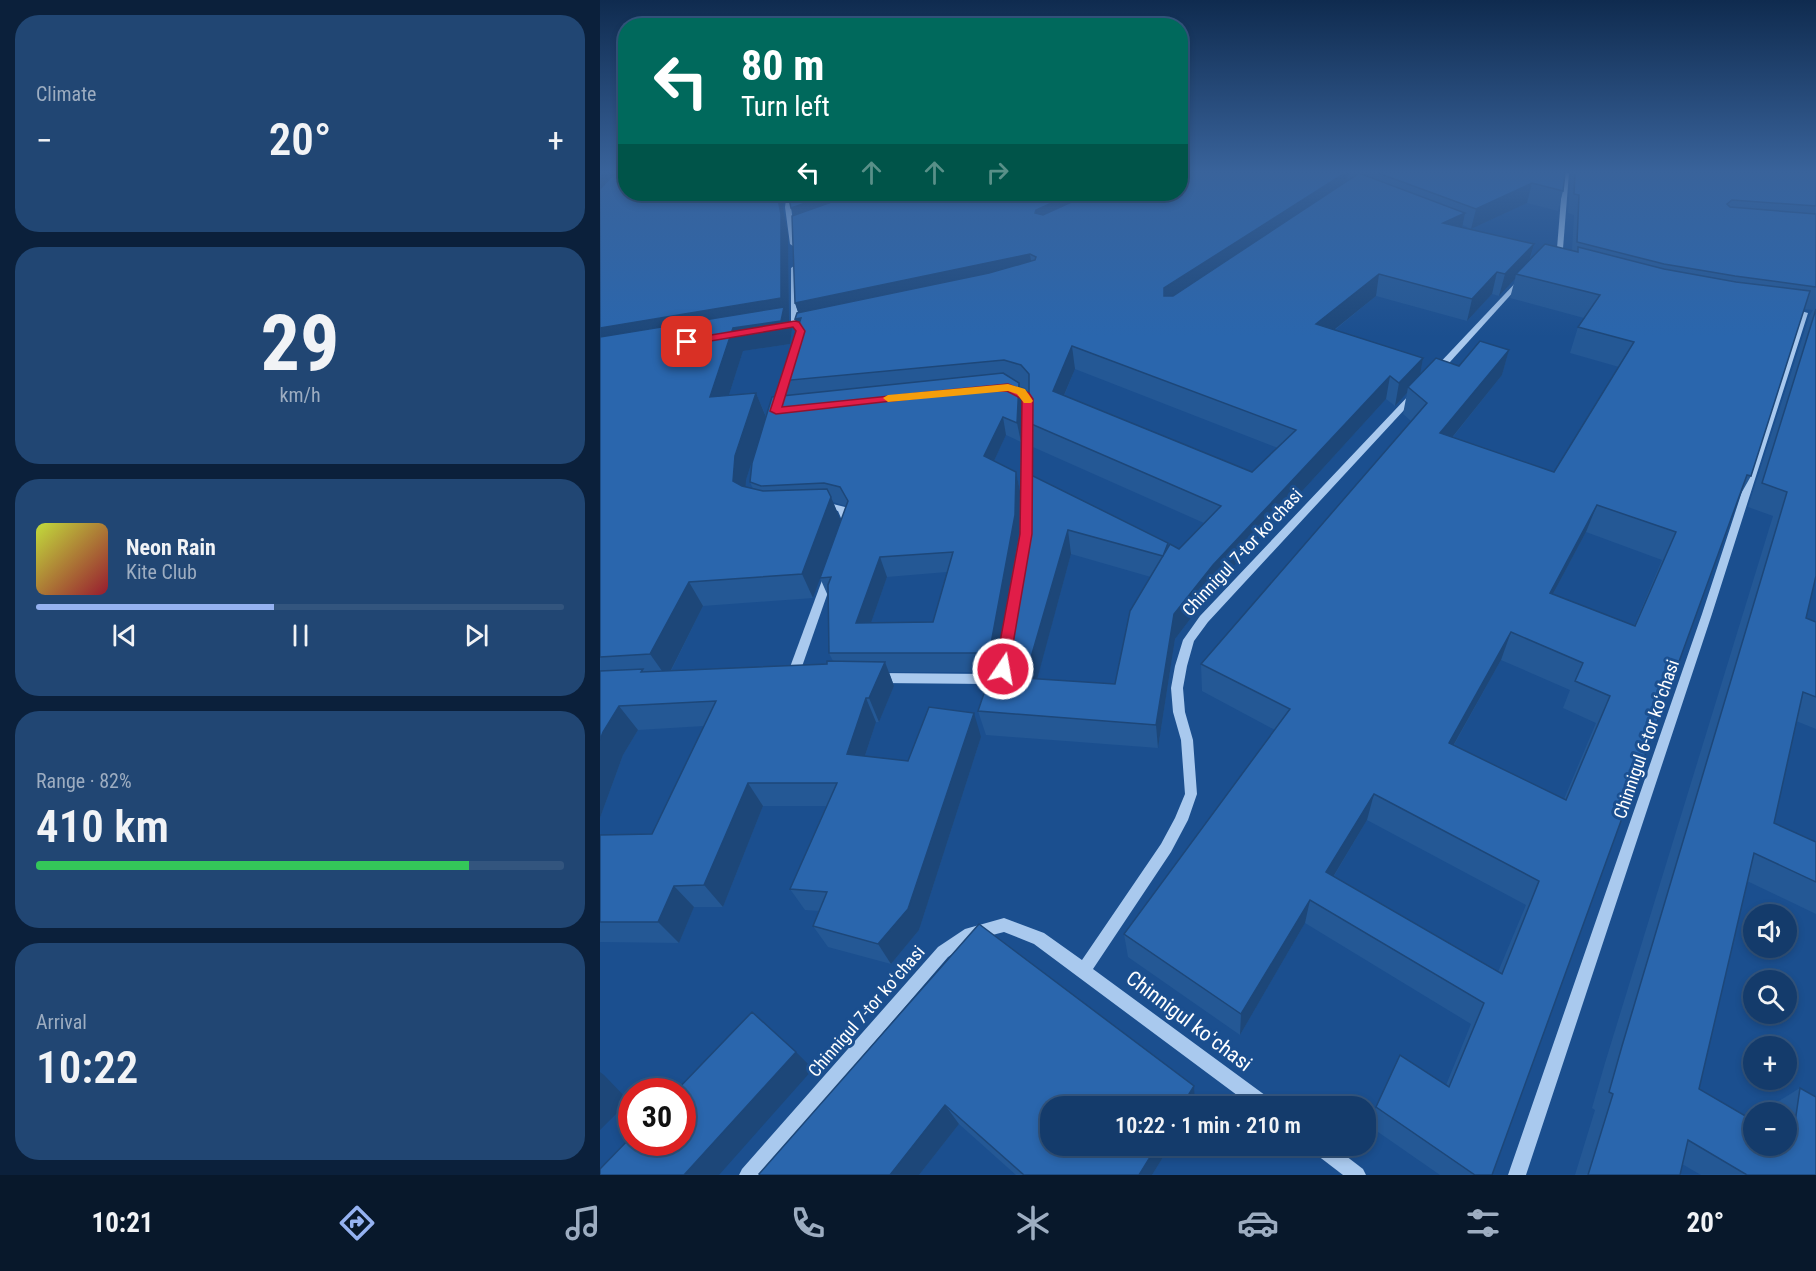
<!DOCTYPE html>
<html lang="en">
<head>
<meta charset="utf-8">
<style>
	:root { --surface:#143b6b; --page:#214673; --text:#f1f3f6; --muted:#9dadc1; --line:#33557e; --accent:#95b2f1 }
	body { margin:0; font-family:"Roboto Condensed",sans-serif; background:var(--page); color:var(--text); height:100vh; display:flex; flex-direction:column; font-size:22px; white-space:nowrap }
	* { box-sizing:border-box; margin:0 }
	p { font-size:20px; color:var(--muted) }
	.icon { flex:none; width:33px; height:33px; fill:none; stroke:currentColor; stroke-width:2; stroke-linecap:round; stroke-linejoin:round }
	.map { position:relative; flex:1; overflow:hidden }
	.sheet { display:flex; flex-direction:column; gap:15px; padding:15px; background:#0b203b; width:600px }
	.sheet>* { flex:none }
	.hud { position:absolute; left:18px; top:18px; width:570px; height:183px; border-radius:24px; box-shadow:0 3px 9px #0003,0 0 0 2px var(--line); background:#00695c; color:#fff; overflow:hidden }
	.controls { position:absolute; left:1143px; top:904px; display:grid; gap:12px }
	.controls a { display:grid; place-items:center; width:54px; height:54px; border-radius:50%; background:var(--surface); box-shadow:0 3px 9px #0003,0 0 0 2px var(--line); font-size:30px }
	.speed { position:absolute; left:18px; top:1078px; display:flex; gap:12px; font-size:30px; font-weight:700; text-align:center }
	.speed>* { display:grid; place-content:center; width:78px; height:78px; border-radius:50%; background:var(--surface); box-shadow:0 3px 9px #0003,0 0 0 2px var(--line); line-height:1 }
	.speed .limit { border:9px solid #d22; background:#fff; color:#111 }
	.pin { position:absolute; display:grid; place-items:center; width:51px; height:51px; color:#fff; margin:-26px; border-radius:12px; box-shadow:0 3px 9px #0006 }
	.me { position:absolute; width:66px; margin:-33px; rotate:12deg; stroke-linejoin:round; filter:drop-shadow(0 0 4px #0008) }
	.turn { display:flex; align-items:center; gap:21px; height:126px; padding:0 24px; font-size:27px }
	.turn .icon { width:78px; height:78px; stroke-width:2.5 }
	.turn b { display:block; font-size:42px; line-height:51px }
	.lanes { display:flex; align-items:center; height:57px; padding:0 24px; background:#0003; justify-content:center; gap:30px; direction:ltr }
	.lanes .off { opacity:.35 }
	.big { font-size:45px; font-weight:600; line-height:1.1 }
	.sheet .widget { flex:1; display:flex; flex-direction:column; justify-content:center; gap:9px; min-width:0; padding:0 21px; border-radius:24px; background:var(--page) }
	.sheet .dial { align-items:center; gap:0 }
	.dial b { font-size:78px; line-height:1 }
	.song { display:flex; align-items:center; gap:18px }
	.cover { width:72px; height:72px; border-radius:9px; background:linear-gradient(135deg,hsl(70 70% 55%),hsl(350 70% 35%)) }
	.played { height:6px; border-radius:3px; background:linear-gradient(90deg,var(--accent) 45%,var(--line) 45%) }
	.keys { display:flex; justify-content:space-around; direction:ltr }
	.heat { display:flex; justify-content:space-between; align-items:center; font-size:33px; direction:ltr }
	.charge { height:9px; border-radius:4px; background:linear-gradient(90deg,#34c759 82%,var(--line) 0) }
	.trip { position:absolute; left:440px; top:1096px; width:336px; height:60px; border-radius:24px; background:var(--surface); box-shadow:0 3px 9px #0003,0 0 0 2px var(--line); font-weight:600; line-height:60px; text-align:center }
	.tabs { display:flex; height:96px; justify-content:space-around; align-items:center; background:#08182b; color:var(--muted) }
	.tabs .icon { width:42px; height:42px }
	.tabs .on { color:var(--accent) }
	.tabs b { font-size:27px; color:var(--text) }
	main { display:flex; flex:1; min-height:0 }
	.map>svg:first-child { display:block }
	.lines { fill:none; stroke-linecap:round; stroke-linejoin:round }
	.minor { fill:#a9c9ee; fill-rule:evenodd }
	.wall { fill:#245895; fill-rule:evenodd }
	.shaded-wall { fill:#1d4779 }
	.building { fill:#2a66ad; stroke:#1d4779; stroke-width:1.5; fill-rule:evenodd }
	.route { fill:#e11d48; stroke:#92132f; stroke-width:1.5 }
	.slow { fill:#f59e0b }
	.labels { text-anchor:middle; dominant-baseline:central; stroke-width:6; stroke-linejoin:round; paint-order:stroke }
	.street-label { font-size:18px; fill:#fff; stroke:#1b4f8f }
	.near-street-label { font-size:21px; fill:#fff; stroke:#1b4f8f }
</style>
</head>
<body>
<main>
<section class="sheet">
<div class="widget"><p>Climate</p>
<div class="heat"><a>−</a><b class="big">20°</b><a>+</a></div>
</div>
<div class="widget dial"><b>29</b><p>km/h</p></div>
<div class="widget">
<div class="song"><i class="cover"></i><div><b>Neon Rain</b><p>Kite Club</p></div></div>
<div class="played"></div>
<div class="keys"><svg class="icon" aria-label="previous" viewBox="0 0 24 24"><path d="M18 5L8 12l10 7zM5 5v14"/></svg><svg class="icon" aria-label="pause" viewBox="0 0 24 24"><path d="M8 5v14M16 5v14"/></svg><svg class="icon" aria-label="next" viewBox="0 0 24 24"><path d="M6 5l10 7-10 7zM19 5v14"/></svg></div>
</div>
<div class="widget"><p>Range · 82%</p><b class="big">410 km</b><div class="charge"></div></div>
<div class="widget"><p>Arrival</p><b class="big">10:22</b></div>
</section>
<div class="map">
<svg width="1216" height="1175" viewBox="0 0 1216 1175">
	<rect width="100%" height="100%" fill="#1b4f8f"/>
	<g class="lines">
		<g class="minor">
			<polygon points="963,173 969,173 962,261 959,263 956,261"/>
			<polygon points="187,194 193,194 191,207 196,244 193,246 190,244 185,207"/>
			<polygon points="194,266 197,268 199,324 204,331 202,338 198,340 194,338 196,331 191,324 191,268"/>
			<polygon points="920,278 925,279 840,373 834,373 834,369"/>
			<polygon points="1201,311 1208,313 1112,614 926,1175 908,1175 1102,614"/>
			<polygon points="184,374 190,374 191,376 180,409 176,412 173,411 172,409"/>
			<polygon points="403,386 424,390 432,399 430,538 425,541 420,538 424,400 418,394 403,390"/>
			<polygon points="811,393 817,393 818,395 608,622 594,641 587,666 583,688 585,712 593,740 597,794 588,820 571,852 493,969 673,1101 675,1107 653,1107 434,944 404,932 373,940 348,957 160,1175 139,1175 142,1169 338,947 365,929 404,918 444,933 482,960 561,844 575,818 585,794 581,740 573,712 571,688 575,666 583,640 600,616"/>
			<polygon points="221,501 245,507 252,523 250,525 244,525 238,511 218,506 216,504 218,502"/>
			<polygon points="229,571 234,575 198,678 196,681 192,683 188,681 186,678 224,575"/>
			<polygon points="400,669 404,670 406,673 404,676 388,684 279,683 275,681 273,678 275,675 279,673 387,674"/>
			<polygon points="710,1146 733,1146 763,1169 766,1175 743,1175 713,1152"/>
		</g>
	</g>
	<g class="wall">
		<path d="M0 173H26L183 207 188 234 189 320 192 329 190 344 143 351 129 395 156 393 166 416 187 396 181 381 198 328 195 319 198 312 195 303 580 194V173H965L963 191 958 211 927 203 871 229 863 225 862 228 934 244 930 260 972 250 974 215 968 213 971 173H1216V576L1206 618 1216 622V729L1196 721 1174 823 1216 842V914L1147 881 1099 1089 1186 1146V1113H1173L1174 1104 1200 1088 1216 1175H1101L1082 1164 1080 1175H975L995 1110 992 1108 1005 1063 1173 516 1148 507 1209 317 1213 310 1204 309 1151 476 1138 499 892 1175H840L768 1125 800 1055 846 1085 871 1024 705 923 640 1035 528 957 524 934 675 730 602 691 601 664 811 421 803 414 807 393 795 406 786 399 613 589 575 639 558 748 386 735 378 711 393 669 388 672H289L294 686 279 722H276L265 756 308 761 381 737 319 930 291 964 228 947 213 926 219 911 205 910 190 889 226 806H163L123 907H94L79 943 0 942V835L52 834 104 726 38 730 23 755 0 818ZM915 279 910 298 984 318 978 327 970 353 1019 367 954 472 853 437 902 375 909 350 859 366 820 375 823 358 735 330 776 296 867 321 892 294 899 296ZM475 369 678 448 652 472 464 396ZM419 386 425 388 429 393V423L433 447 604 523 579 549 568 547 429 510 404 647 397 656 419 534 420 491 416 472 394 461 406 435 421 442 422 401ZM155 451 150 482 153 489 146 487V480ZM233 502 246 506 241 521ZM986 532 1062 560 1034 626 953 594ZM471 554 551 577 515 684 437 679ZM347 572 333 622 271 623 287 577ZM220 578 228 596 229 653 233 661 227 664 71 671 103 606 213 598ZM901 660 970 690 963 708 996 723 964 799 854 745ZM767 820 926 905 898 972 734 876Z"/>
		<polygon points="379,924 595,1105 450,1146 570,1146 552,1175 416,1175 359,1124 319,1175"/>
	</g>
	<g class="shaded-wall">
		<polygon points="3,173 13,173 18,184 0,206 0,176"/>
		<polygon points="745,173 748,173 746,189 565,310 564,288"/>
		<polygon points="932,183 927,203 871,229 876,209"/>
		<polygon points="177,194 185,194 183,207 188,234 189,320 192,329 190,344 143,351 121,420 0,353 0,328"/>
		<polygon points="232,194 291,194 198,228 191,208"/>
		<polygon points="472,194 515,194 438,233 435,213 436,210"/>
		<polygon points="865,213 861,233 843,223"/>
		<polygon points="934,244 928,265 916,274 915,279 899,296 905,274"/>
		<polygon points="430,254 433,275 203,341 195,319 200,318 195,303"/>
		<polygon points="897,272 892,294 867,321 872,299"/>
		<polygon points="779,274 776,296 714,346 716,324"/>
		<polygon points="472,346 475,369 456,414 453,391"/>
		<polygon points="909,350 902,375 834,460 840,433"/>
		<polygon points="823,358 819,381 808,387 807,393 795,406 799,383"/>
		<polygon points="790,376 786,399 613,589 575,639 558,748 556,725 574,614 613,565"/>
		<polygon points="419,383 422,401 421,442 417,423"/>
		<polygon points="156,393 166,417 146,480 145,505 133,481 135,456"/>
		<polygon points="403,417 406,435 388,474 384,456"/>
		<polygon points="416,472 420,491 419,534 395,668 388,672 382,653"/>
		<polygon points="231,497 241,521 213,598 202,574"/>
		<polygon points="997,505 986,532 939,620 950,593"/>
		<polygon points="468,530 471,554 431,702 425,678"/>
		<polygon points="280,557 287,577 264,643 256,623"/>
		<polygon points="89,582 103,606 67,678 50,654"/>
		<polygon points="911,632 901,660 840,769 849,743"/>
		<polygon points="285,662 294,686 279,722 269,698"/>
		<polygon points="266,698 276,722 258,777 247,754"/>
		<polygon points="19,706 38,730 23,755 0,818 0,740 3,732"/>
		<polygon points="374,713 381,737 319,930 291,964 278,944"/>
		<polygon points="148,783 163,806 123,907 104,885"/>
		<polygon points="774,794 767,820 721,897 726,872"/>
		<polygon points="74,886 94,907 79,943 58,922"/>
		<polygon points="710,900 705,923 640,1035 641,1014"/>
		<polygon points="196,1052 213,1069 119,1175 84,1175"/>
		<polygon points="0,1072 4,1075 29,1101 0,1130"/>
		<polygon points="594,1086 595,1105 594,1107 581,1107"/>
		<polygon points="345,1105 359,1124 319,1175 290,1175"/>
		<polygon points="557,1146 570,1146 552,1175 539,1175"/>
	</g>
	<g class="building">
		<polygon points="15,173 26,173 26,194 177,194 181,214 181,298 0,328 0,189"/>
		<path d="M580 173H745L564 288V296H573L759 173 865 213 843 223 934 244 905 274 897 272 872 299 779 274 716 324 823 358 799 383 790 376 613 565 574 614 556 725 378 711 397 655 404 647 429 510V474L568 543 563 556 468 530 425 678 515 684 530 611 570 544 579 549 621 506 429 423V374L421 365 404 360 181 381 201 318 195 319 197 313 389 273 435 260 436 257 430 254 195 303 192 216 254 194H472L436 210 435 213 443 215 489 194H580ZM472 346 696 430 652 472 453 391Z"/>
		<polygon points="778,173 965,173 963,191 932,183 876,209"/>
		<polygon points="975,173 1216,173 1216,206 1132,200 1127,204 1130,207 1216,214 1216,287 1135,276 1064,264 977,242 979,195 974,194"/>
		<polygon points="188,194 232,194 191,208"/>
		<path d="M945 244 978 252V247L1064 269 1136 282 1210 291 1151 476 1147 475 892 1175H875L776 1107 800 1055 849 1087 884 1003 710 900 641 1014 524 934 690 709 601 664 827 403 808 387 836 358 859 366 880 341 909 350 840 433 954 472 1034 342 978 327 1000 295 916 274ZM997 505 1076 532 1035 626 950 593ZM911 632 983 663 975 681 1010 696 966 800 849 743ZM774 794 939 881 902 974 726 872Z"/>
		<polygon points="184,307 181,321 133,328 110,397 156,393 135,456 133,481 142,486 163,491 227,489 231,497 202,574 89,582 50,654 0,657 0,337"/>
		<polygon points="1216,309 1216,576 1206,618 1216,622 1216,697 1203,692 1174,823 1216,842 1216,882 1154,853 1099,1089 1154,1121 1154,1146 1186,1146 1186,1140 1192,1143 1200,1088 1216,1097 1216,1175 1147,1175 1088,1140 1080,1175 988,1175 1013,1094 1009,1092 1022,1046 1187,492 1162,483"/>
		<path d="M403 373 419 383 417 423 403 417 384 456 416 472 415 515 390 649 382 653H229L228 585 231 577 220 578 248 501 240 487 224 483 161 486 150 482 152 463 172 397ZM353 552 333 622 256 623 280 557Z"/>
		<polygon points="227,661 285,662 269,698 266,698 247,754 308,761 329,707 374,713 308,909 278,944 213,926 227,892 190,889 237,783 148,783 104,885 74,886 58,922 0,922 0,835 52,834 116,701 19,706 3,732 0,740 0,671 43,669 41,672 227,664"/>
		<polygon points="379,924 594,1086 581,1107 450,1107 450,1146 557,1146 539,1175 424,1175 345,1105 290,1175 160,1175 159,1174"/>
		<polygon points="152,1012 196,1052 84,1175 0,1175 0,1169 32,1136 32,1143 82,1143 82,1092 75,1092"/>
	</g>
	<linearGradient id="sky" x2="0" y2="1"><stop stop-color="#0f2b4f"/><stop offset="0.51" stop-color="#39639b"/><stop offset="1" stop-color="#39639b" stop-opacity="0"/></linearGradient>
	<rect width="1216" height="337" fill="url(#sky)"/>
	<polygon class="route" points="195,321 199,322 205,331 182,407 408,384 429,393 433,399 432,534 408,673 398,673 395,669 420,534 422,399 407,391 372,392 176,414 170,411 196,331 193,327 87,345 82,342 87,339"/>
	<polygon class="slow" points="408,384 425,389 433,401 431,403 424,403 417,394 408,391 288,402 283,398 288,395"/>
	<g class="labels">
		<g class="street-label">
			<text transform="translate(642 552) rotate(-47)">Chinnigul 7-tor koʻchasi</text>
			<text transform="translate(1046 739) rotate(-71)">Chinnigul 6-tor koʻchasi</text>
			<text transform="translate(266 1011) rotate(-49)">Chinnigul 7-tor koʻchasi</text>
		</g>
		<g class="near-street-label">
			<text transform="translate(589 1021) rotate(37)">Chinnigul koʻchasi</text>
		</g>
	</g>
</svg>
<div class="controls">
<a><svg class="icon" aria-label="sound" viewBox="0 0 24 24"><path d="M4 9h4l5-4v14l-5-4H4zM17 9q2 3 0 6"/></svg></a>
<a><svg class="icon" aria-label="search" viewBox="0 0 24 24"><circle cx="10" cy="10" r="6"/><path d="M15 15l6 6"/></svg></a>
<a>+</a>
<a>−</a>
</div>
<div class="speed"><div class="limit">30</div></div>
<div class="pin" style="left:87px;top:342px;background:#d93025"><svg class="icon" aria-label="arrive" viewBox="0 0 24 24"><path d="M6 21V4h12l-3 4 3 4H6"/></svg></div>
<svg class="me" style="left:403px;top:669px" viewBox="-20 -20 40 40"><circle r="17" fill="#e11d48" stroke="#fff" stroke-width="3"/><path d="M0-11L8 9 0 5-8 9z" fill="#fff"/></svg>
<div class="trip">10:22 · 1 min · 210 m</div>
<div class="hud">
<div class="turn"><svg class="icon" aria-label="left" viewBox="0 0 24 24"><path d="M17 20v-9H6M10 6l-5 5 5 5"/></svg><div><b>80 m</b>Turn left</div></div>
<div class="lanes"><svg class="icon" aria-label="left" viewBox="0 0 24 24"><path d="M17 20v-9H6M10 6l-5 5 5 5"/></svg><svg class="icon off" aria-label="ahead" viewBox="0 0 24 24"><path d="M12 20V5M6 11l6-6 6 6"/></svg><svg class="icon off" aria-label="ahead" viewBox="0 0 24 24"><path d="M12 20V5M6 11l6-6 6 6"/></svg><svg class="icon off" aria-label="right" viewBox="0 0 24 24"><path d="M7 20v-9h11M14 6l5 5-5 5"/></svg></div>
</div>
</div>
</main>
<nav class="tabs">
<b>10:21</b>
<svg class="icon on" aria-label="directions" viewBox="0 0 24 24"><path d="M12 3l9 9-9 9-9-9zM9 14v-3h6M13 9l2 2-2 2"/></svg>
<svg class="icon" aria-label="music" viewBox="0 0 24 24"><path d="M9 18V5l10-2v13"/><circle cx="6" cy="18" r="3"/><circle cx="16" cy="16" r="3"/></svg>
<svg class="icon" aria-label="phone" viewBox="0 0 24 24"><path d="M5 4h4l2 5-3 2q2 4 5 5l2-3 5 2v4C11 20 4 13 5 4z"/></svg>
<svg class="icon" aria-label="climate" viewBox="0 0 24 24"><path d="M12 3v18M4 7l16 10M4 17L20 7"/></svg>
<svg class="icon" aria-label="car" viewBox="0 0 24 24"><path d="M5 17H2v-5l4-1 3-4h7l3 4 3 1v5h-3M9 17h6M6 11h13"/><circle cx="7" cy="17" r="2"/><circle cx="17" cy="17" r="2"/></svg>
<svg class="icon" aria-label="filters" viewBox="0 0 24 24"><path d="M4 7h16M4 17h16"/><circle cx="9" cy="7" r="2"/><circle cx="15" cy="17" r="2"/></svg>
<b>20°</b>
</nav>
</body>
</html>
